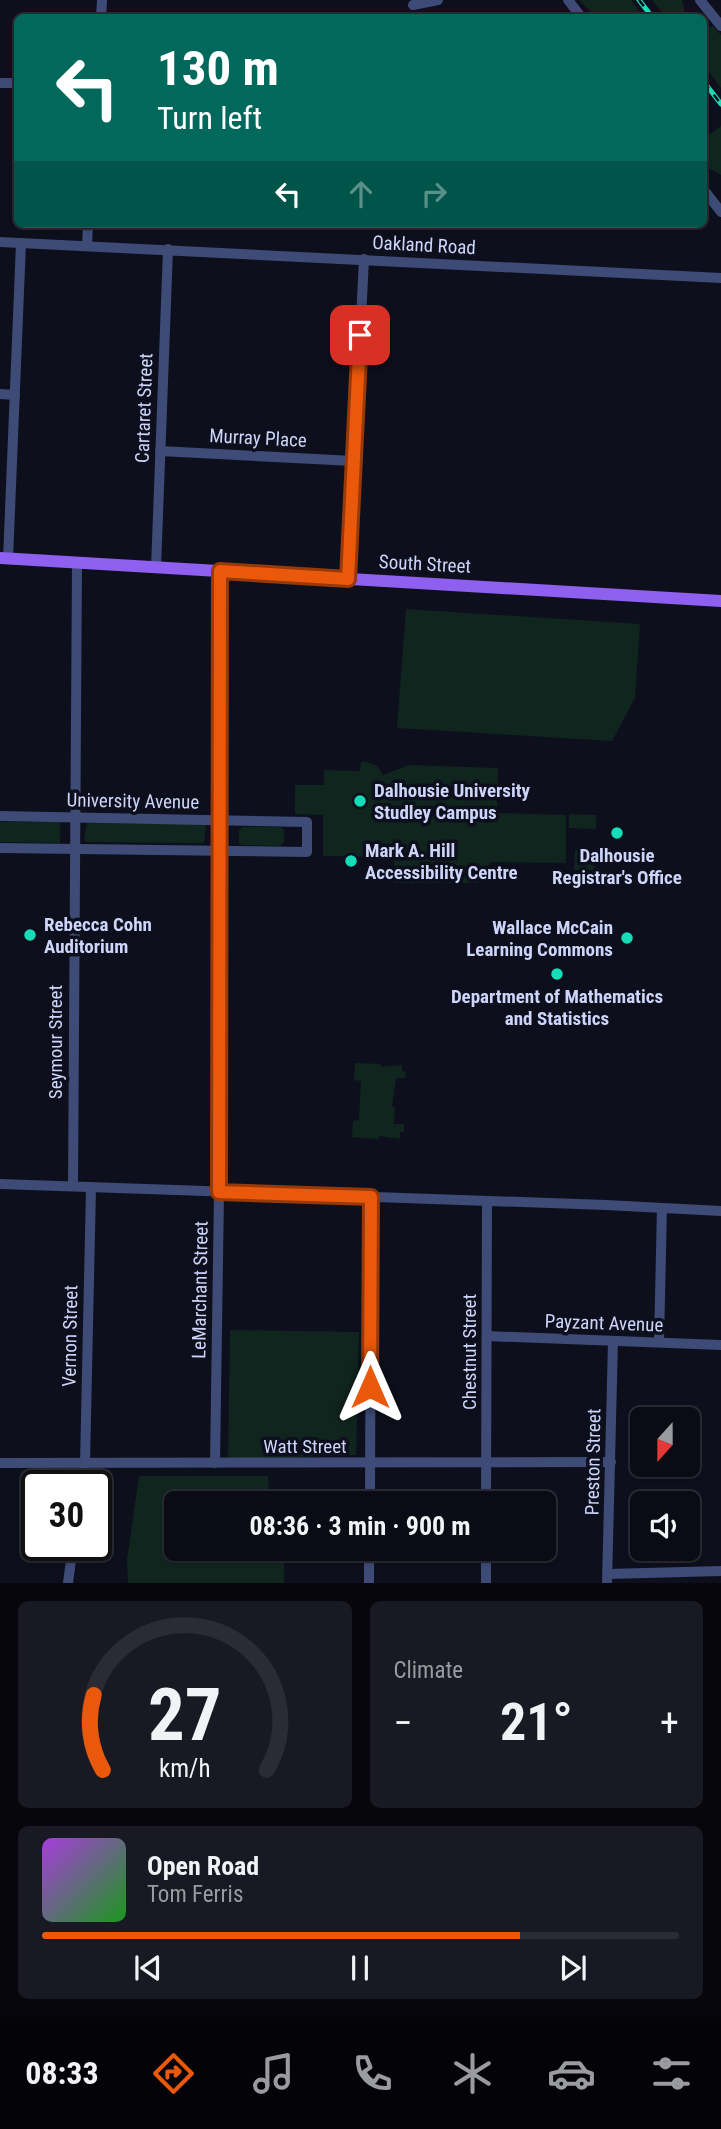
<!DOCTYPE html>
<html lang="en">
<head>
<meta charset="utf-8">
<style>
	:root { --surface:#0a0b15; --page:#181922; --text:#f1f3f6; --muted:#999ba0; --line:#2a2b34; --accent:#ea580c }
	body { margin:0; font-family:"Roboto Condensed",sans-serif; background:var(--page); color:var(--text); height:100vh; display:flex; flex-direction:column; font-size:26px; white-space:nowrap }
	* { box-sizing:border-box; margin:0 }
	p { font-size:23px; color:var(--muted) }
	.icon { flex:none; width:38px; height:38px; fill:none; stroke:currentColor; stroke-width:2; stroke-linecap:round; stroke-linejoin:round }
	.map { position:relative; height:1583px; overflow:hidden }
	.drawer { display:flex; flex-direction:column; gap:18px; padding:18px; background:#06060c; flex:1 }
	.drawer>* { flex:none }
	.banner { position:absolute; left:14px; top:14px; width:693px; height:214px; border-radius:10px; box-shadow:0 2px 5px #0004,0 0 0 2px var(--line); background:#00695c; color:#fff; overflow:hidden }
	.needle { width:46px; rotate:201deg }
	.controls { position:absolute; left:630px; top:1407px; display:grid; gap:14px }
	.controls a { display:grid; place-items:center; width:70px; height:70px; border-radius:10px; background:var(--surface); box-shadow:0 2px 5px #0004,0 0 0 2px var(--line); font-size:35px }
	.speed { position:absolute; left:21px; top:1470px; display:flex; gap:14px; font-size:35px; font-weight:700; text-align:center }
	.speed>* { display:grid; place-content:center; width:91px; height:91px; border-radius:50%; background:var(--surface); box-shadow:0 2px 5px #0004,0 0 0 2px var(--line); line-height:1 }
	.speed .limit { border:4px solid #111; border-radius:10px; background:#fff; color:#111 }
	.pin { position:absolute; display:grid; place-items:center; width:60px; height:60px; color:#fff; margin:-30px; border-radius:14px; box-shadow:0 4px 10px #0006 }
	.me { position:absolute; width:77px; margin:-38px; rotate:0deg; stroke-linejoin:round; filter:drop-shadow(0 0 5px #0008) }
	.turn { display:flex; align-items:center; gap:24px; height:147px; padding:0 28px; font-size:32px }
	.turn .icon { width:91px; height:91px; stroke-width:2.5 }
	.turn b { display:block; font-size:49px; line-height:60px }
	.lanes { display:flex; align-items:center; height:66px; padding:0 28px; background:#0003; justify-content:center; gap:35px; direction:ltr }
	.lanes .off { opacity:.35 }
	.big { font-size:52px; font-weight:700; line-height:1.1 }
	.drawer .widget { flex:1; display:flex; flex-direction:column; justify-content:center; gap:10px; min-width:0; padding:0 24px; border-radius:10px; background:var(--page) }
	.drawer .dial { align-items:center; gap:0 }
	.dial svg { height:182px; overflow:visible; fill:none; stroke:var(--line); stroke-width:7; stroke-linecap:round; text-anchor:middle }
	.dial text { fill:var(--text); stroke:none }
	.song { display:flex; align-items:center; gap:21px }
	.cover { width:84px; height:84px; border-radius:10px; background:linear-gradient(135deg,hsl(280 70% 55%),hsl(120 70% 35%)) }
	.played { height:7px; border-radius:4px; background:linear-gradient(90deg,var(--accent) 75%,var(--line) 75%) }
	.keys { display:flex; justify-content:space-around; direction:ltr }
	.heat { display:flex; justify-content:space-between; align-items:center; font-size:38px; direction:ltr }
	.drawer .tiles { flex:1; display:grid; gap:18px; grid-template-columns:1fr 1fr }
	.widget:last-child { grid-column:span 2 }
	.trip { position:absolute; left:164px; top:1491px; width:392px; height:70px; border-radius:10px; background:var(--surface); box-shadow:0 2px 5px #0004,0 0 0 2px var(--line); font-weight:700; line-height:70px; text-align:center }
	.menu { display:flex; height:112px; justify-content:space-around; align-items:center; background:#040408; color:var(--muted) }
	.menu .icon { width:49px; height:49px }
	.menu .on { color:var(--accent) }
	.menu b { font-size:32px; color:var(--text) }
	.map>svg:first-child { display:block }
	.green { fill:#11251f }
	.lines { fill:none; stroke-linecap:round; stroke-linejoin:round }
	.minor { stroke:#3d4b76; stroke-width:10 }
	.major { stroke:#8f5fef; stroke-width:12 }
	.rail-casing { stroke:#16ddb7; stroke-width:5 }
	.rail { stroke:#0d0f1c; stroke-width:2.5; stroke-dasharray:8; stroke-linecap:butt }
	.route-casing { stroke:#983908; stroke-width:18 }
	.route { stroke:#ea580c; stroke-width:12 }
	.poi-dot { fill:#16ddb7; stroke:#0d0f1c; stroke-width:2.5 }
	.labels { text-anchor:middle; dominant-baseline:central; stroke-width:7; stroke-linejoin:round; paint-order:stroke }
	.street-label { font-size:19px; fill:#cdd5fa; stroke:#0d0f1c }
	.poi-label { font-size:19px; font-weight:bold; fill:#cdd5fa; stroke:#0d0f1c; text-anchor:start }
</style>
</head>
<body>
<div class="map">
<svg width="721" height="1583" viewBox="0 0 721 1583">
	<rect width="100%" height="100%" fill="#0d0f1c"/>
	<g class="green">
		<polygon points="579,0 631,0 644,17 596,17"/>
		<polygon points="652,0 682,0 686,17 666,17"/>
		<polygon points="713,26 721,35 721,88 704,65 704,28"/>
		<polygon points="721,126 721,175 704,166 704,134 706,137"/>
		<polygon points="406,609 640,624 635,698 612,741 397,728"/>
		<path d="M361 762C373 762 377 764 383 775L409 765 498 768 497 813 566 815V863L491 862 477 883H394V857L323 856V815L295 814V785H324V770L360 771Z"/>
		<polygon points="569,814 596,815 596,829 569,828"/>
		<polygon points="0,822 60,822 60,843 0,842"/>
		<polygon points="87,823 203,824 206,826 204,843 86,842 84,839"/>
		<polygon points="243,827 281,827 284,830 284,842 280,846 242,845 239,843 239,830"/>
		<polygon points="575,850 595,851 595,870 574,870"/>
		<polygon points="355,1063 381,1064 381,1067 402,1065 402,1071 406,1072 405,1078 396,1078 392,1107 395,1107 394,1124 404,1124 404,1132 400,1132 400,1139 379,1136 379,1139 352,1137 353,1121 359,1120 361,1081 354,1080"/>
		<polygon points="230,1330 359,1332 356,1455 228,1459"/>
		<polygon points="139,1476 268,1476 270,1503 177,1503 177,1549 275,1549 275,1553 284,1553 284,1583 128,1583 127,1560"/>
	</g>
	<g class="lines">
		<g class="minor">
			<polyline points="568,0 582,18"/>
			<polyline points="700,0 721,26"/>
			<polyline points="413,5 438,0"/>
			<polyline points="101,18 102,0"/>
			<polyline points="0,83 18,83"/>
			<polyline points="704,190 721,212"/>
			<polyline points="0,242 721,278"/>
			<polyline points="87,246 88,224"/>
			<polyline points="0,394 15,395"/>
			<polyline points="160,451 353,461"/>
			<polyline points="8,559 21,243"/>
			<polyline points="156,568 168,249"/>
			<polyline points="348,579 364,259"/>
			<polyline points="0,816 307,822 307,852 0,848"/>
			<polyline points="0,1184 606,1205 721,1211"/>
			<polyline points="73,1186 77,563"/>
			<polyline points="487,1336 721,1345"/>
			<polyline points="659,1342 662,1208"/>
			<polyline points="0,1463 611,1462"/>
			<polyline points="215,1463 219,1193 220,571"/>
			<polyline points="82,1486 85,1464 91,1187"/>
			<polyline points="370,1503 371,1197"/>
			<polyline points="486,1503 487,1202"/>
			<polyline points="608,1574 721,1571"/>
			<polyline points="68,1583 73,1545"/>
			<polyline points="369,1583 369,1549"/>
			<polyline points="486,1583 486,1549"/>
			<polyline points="607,1583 613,1341"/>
		</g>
		<polyline class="major" points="0,558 721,601"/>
		<defs>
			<g id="rail">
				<polyline points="639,0 653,18"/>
				<polyline points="704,82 721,104"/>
			</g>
		</defs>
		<use href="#rail" class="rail-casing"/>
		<use href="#rail" class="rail"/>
	</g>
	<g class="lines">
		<defs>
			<polyline id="route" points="360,335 348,579 220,571 219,1192 371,1197 370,1387"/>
		</defs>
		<use href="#route" class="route-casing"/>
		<use href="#route" class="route"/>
	</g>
	<g class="poi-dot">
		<circle cx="360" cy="801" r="7"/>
		<circle cx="617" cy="833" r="7"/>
		<circle cx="351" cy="861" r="7"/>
		<circle cx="30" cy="935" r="7"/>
		<circle cx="627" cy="938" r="7"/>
		<circle cx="557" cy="974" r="7"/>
	</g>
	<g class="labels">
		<g class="street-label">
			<text transform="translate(424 245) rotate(3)">Oakland Road</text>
			<text transform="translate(144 408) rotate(-88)">Cartaret Street</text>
			<text transform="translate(258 438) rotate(3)">Murray Place</text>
			<text transform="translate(425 564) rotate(3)">South Street</text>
			<text transform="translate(133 801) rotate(1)">University Avenue</text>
			<text transform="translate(55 1042) rotate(-90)">Seymour Street</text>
			<text transform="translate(200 1290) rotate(-89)">LeMarchant Street</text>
			<text transform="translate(604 1323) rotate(2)">Payzant Avenue</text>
			<text transform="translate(70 1336) rotate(-89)">Vernon Street</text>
			<text transform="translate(469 1352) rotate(-90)">Chestnut Street</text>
			<text x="305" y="1446">Watt Street</text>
			<text transform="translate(593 1462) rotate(-89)">Preston Street</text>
		</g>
		<g class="poi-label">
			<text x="374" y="790">Dalhousie University<tspan x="374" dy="22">Studley Campus</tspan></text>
			<text x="365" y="850">Mark A. Hill<tspan x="365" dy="22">Accessibility Centre</tspan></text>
			<text x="617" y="855" text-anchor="middle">Dalhousie<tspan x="617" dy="22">Registrar's Office</tspan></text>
			<text x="44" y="924">Rebecca Cohn<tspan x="44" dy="22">Auditorium</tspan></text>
			<text x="613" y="927" text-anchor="end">Wallace McCain<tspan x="613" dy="22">Learning Commons</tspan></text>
			<text x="557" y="996" text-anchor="middle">Department of Mathematics<tspan x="557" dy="22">and Statistics</tspan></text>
		</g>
	</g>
</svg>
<div class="controls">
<a><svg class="needle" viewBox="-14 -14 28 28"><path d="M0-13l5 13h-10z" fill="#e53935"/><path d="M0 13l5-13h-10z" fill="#999ba0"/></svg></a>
<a><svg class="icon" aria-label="sound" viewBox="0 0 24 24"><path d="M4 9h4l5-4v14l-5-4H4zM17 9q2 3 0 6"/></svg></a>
</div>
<div class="speed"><div class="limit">30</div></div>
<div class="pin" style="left:360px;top:335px;background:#d93025"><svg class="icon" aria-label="arrive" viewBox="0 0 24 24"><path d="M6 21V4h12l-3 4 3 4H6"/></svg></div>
<svg class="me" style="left:370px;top:1387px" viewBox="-20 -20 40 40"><path d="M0-17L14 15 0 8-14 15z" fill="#ea580c" stroke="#fff" stroke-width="4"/></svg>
<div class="trip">08:36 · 3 min · 900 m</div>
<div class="banner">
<div class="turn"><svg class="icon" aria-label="left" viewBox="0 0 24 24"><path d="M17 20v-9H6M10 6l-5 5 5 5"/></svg><div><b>130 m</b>Turn left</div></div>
<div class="lanes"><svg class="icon" aria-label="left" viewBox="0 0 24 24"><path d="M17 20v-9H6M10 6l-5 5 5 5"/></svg><svg class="icon off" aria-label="ahead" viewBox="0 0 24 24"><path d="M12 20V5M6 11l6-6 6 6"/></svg><svg class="icon off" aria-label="right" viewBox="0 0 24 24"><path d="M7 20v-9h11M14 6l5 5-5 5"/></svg></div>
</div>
</div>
<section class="drawer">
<div class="tiles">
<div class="widget dial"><svg viewBox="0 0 100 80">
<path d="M14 69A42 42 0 1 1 86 69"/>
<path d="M14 69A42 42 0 0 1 10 36" stroke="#ea580c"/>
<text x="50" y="56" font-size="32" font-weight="700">27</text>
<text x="50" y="72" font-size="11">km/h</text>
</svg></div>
<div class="widget"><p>Climate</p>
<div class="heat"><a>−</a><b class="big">21°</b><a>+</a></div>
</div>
<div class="widget">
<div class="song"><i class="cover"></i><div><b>Open Road</b><p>Tom Ferris</p></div></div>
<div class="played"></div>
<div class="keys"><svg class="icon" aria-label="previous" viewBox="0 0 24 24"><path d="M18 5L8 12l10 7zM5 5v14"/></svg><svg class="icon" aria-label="pause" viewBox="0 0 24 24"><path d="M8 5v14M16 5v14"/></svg><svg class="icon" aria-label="next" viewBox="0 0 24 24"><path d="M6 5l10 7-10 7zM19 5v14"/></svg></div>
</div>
</div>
</section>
<nav class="menu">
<b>08:33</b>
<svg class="icon on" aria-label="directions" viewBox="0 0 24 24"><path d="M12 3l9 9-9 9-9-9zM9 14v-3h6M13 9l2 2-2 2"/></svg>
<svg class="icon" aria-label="music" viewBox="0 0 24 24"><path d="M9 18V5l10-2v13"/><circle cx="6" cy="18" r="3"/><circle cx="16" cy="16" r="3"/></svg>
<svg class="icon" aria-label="phone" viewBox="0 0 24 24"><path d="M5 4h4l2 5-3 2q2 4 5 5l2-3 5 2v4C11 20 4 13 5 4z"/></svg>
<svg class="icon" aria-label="climate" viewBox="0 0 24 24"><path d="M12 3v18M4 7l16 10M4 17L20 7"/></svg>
<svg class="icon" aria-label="car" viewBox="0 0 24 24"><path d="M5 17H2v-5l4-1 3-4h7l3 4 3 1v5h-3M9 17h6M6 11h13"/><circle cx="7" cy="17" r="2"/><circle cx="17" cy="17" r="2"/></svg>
<svg class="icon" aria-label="filters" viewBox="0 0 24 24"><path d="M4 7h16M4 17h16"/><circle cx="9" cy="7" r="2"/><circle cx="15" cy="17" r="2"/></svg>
</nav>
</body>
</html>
